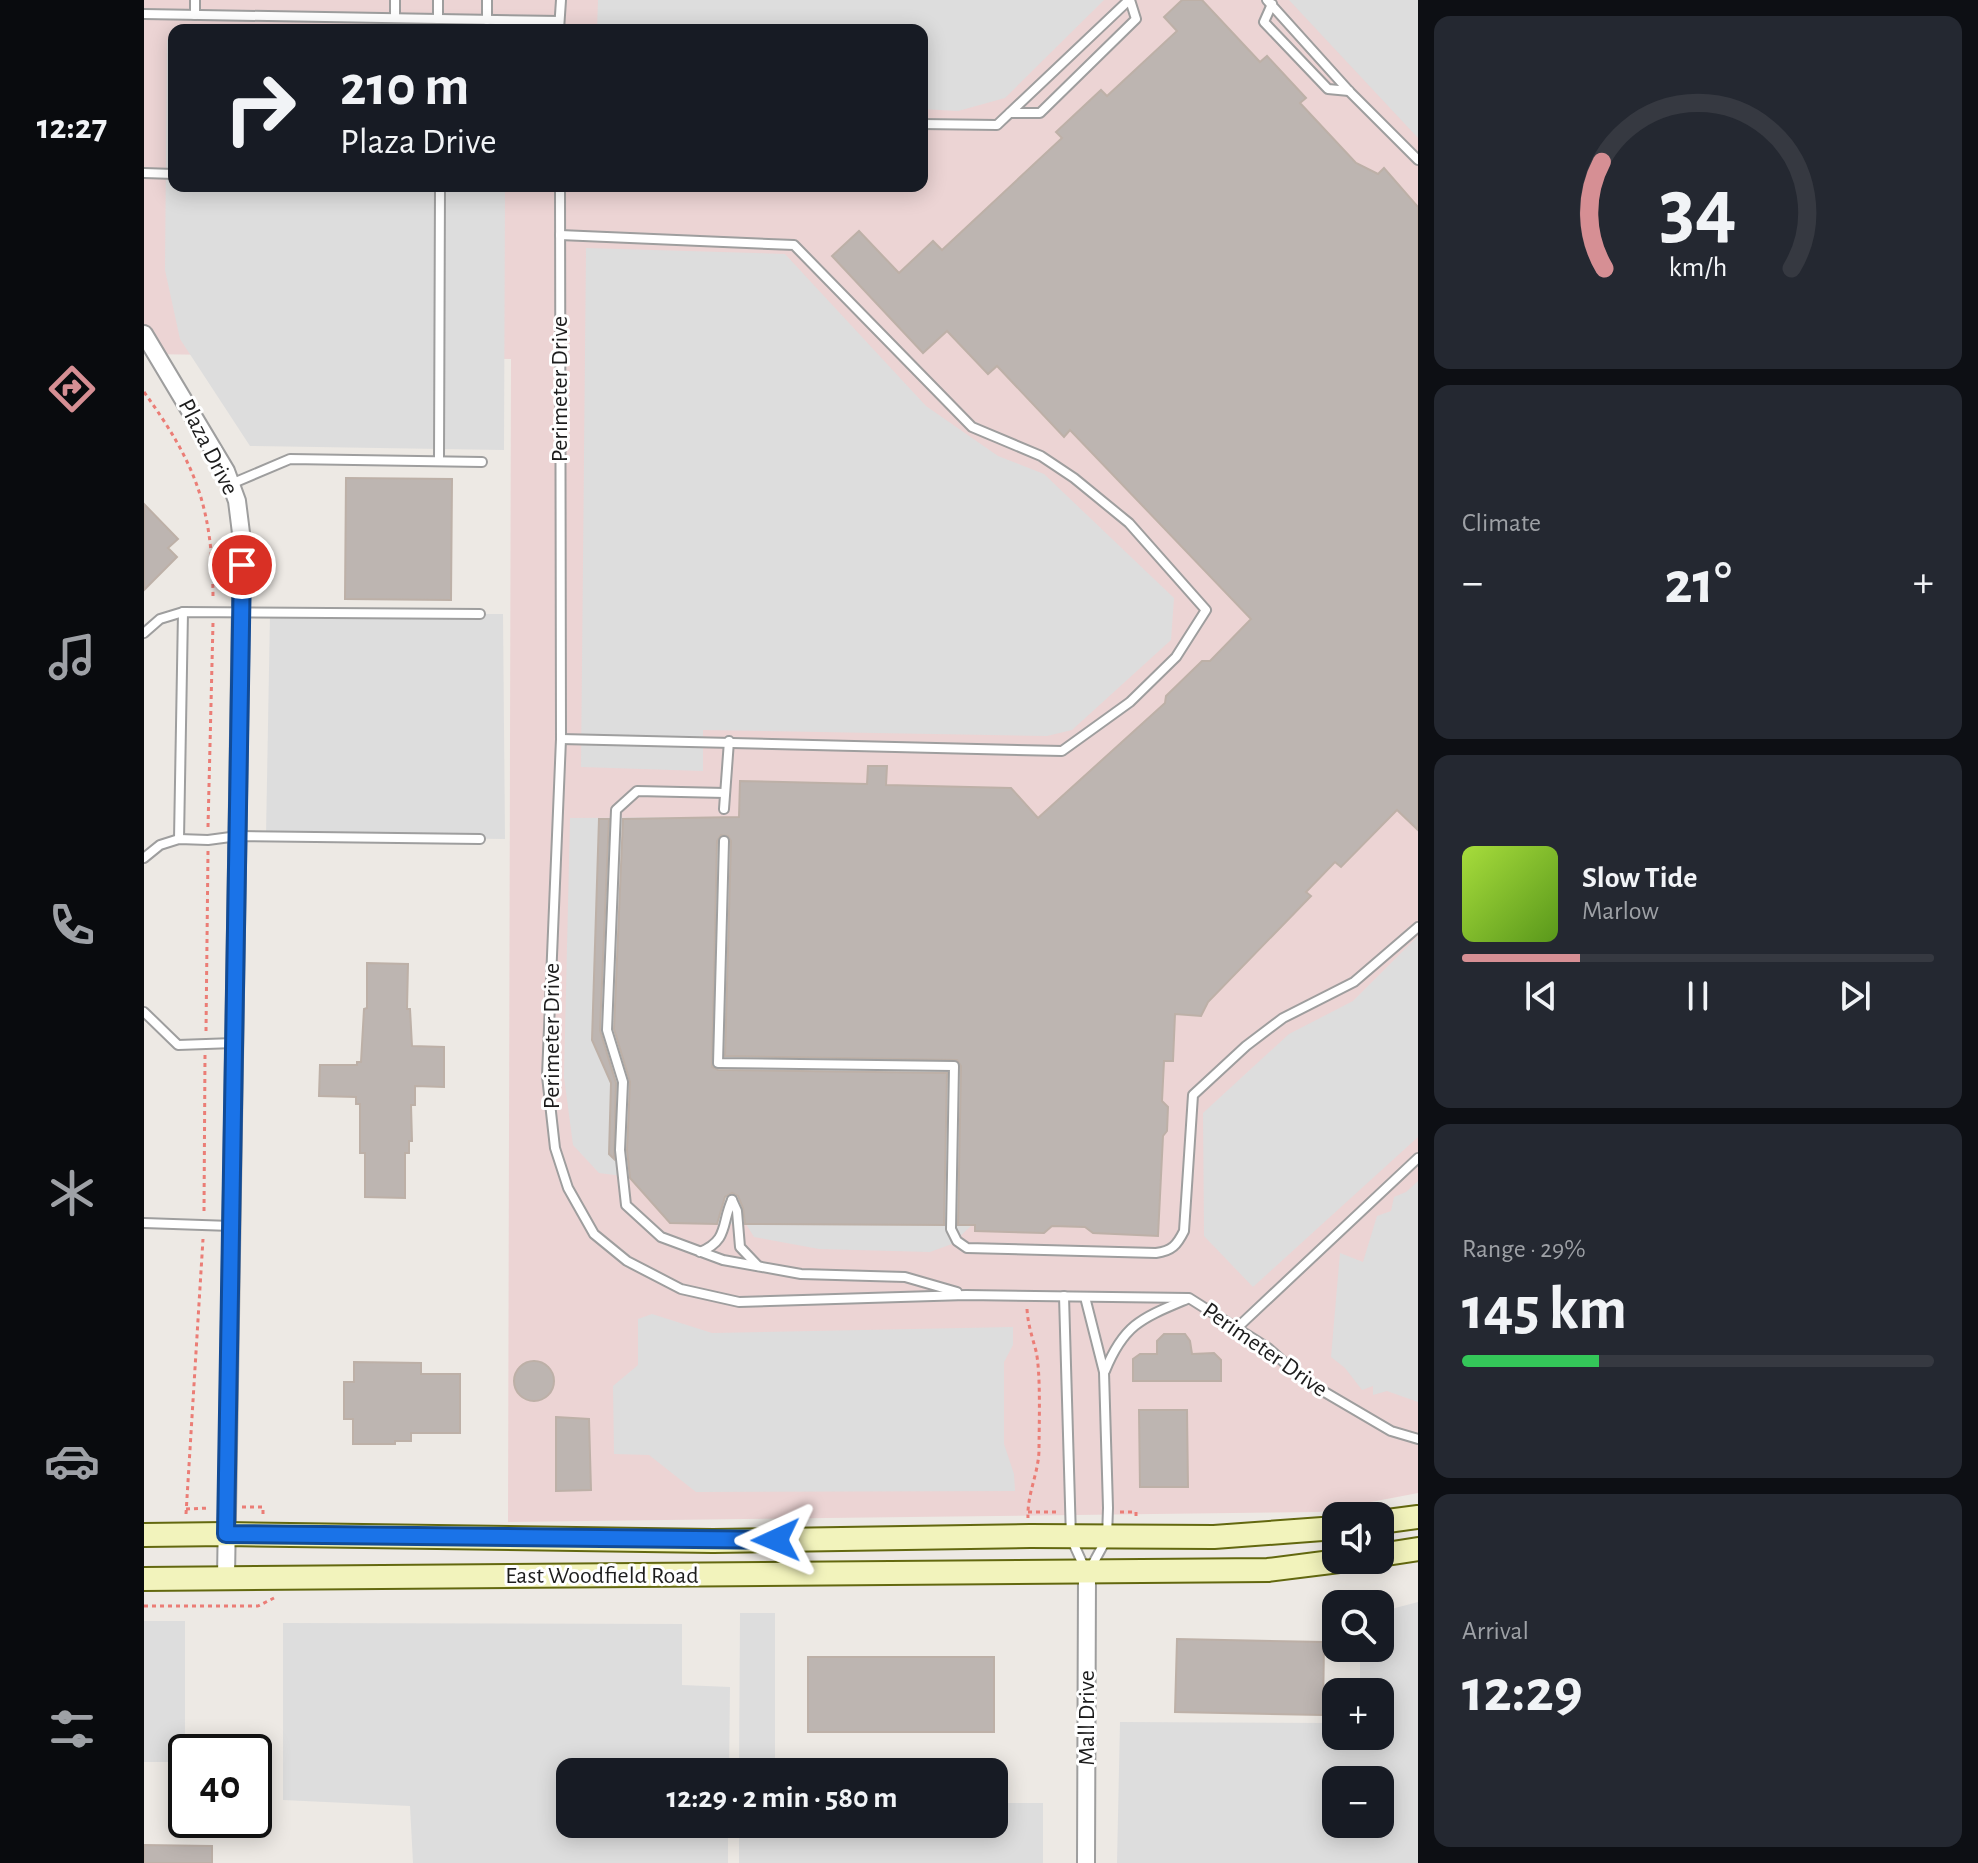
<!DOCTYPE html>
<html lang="en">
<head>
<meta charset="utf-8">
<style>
	:root { --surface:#171b24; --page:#242831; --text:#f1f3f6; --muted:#9ea1a6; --line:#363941; --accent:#d68f94 }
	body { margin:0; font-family:"Alegreya Sans",sans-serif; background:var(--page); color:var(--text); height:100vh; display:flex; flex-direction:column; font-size:30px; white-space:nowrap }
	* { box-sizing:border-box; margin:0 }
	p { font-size:26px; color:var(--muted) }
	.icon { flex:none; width:44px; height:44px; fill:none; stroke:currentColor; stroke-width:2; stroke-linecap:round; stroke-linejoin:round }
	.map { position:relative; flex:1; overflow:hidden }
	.sheet { display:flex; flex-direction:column; gap:16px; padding:16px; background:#0d0f14; width:560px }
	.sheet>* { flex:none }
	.top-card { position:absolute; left:24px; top:24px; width:760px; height:168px; border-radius:16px; box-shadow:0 4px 20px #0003; background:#171b24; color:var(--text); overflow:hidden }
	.tools { position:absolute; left:1178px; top:1502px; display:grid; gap:16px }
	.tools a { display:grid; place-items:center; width:72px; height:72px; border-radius:16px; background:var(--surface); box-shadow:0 4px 20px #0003; font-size:40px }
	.speed { position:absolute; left:24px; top:1734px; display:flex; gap:16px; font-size:40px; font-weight:700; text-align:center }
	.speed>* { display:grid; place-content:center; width:104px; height:104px; border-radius:50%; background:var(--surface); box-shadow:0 4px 20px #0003; line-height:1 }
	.speed .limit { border:4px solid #111; border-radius:12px; background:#fff; color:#111 }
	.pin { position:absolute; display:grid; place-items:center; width:68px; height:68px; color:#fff; margin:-34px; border:4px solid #fff; border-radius:50%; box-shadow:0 2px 8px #0007 }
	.me { position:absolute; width:88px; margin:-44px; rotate:269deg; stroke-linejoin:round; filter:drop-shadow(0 0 6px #0008) }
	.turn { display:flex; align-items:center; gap:28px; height:168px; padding:0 40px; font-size:36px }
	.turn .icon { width:104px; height:104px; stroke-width:2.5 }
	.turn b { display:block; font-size:56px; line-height:68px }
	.big { font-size:60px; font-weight:600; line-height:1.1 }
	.sheet .tile { flex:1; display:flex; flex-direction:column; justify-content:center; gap:12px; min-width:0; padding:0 28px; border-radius:16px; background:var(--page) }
	.sheet .dial { align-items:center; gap:0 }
	.dial svg { height:208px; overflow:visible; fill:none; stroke:var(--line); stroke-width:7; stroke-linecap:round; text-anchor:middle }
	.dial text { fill:var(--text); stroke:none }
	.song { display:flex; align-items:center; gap:24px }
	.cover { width:96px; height:96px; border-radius:12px; background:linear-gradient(135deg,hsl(80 70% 55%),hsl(90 70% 35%)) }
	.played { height:8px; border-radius:4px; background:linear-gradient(90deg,var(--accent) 25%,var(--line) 25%) }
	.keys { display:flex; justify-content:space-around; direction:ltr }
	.heat { display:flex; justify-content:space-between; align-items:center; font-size:44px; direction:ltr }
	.charge { height:12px; border-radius:6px; background:linear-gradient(90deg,#34c759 29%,var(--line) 0) }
	.trip { position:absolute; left:412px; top:1758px; width:452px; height:80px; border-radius:16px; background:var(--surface); box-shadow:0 4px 20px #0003; font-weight:600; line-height:80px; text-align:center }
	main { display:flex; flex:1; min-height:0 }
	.tab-bar { display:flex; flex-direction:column; width:144px; justify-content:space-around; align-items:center; background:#090b0e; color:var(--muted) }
	.tab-bar .icon { width:56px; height:56px }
	.tab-bar .current { color:var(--accent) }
	.tab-bar b { font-size:36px; color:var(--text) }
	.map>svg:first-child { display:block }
	.commercial { fill:#ecd4d4; fill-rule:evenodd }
	.parking { fill:#ddd; fill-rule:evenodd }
	.building { fill:#bdb5b1; stroke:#bdb0a7; stroke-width:2 }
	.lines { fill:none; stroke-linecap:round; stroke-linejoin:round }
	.lane-casing { stroke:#9e9e9e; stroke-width:12 }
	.street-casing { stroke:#9e9e9e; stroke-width:20 }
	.secondary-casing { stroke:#63680f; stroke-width:26 }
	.path { stroke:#eb7d76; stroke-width:3; stroke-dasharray:4 4; stroke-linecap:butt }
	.lane { stroke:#fff; stroke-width:8 }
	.street { stroke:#fff; stroke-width:16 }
	.secondary { stroke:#f2f3bc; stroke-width:22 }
	.route-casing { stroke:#114b97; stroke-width:20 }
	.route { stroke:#1a73e8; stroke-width:14 }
	.labels { text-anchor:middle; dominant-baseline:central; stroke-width:6; stroke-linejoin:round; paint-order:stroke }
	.street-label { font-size:24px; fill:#1d1d1d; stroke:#fff }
</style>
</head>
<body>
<main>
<nav class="tab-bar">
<b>12:27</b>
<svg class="icon current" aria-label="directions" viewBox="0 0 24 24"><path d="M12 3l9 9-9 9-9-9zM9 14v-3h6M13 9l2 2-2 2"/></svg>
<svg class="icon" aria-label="music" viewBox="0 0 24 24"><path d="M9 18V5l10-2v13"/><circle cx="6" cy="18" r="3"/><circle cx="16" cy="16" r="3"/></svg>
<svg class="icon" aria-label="phone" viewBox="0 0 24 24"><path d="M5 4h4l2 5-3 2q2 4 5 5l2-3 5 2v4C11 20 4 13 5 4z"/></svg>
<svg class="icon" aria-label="climate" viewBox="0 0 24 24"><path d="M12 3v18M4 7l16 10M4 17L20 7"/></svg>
<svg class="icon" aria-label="car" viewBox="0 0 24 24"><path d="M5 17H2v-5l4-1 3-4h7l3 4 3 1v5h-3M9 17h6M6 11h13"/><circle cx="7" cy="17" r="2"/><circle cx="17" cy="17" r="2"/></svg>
<svg class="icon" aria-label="filters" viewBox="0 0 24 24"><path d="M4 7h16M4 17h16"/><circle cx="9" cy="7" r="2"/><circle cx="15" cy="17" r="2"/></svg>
</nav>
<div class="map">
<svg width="1274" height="1863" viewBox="0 0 1274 1863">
	<rect width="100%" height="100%" fill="#ede9e4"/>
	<path class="commercial" d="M0 0H1274V1493L1175 1512 364 1522 367 359 0 354ZM30 30H778V186H30Z"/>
	<g class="parking">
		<polygon points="454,0 960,0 861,98 814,111 778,109 778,30 453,30"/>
		<polygon points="1145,0 1274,0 1274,138"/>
		<polygon points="23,40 30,40 30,186 361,186 360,450 106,446 36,339 21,270"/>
		<polygon points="442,248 641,254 782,406 854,456 900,474 1030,598 1027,640 928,730 903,736 559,730 559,771 437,767"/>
		<polygon points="126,614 359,614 361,839 122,836"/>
		<polygon points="592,817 830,1047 828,1225 808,1244 786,1252 675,1249 610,1237 602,1224 526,1223 486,1177 455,1173 429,1145 420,1077 426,818"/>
		<polygon points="1274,936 1274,1137 1109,1287 1060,1236 1059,1113 1145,1034 1209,1001"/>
		<polygon points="1274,1181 1274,1402 1243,1391 1229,1395 1229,1386 1218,1390 1201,1368 1187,1357 1196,1253 1219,1262 1233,1216 1247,1211 1250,1197 1262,1192"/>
		<polygon points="508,1314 568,1333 869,1327 869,1345 860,1362 860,1444 870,1474 871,1491 552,1492 505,1455 470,1454 469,1386 494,1365 494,1319"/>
		<path d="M1274 1602V1863H973L976 1722 1192 1723V1736H1236V1692H1216V1648H1236V1612ZM1192 1780H1236V1824H1192Z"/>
		<polygon points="596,1613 631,1613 631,1772 595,1772"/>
		<rect x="0" y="1621" width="41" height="141"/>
		<polygon points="139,1623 538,1624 538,1685 586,1687 585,1772 426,1772 426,1824 584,1824 584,1863 269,1863 266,1806 139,1800"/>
		<polygon points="850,1803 899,1803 899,1863 595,1863 595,1824 850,1824"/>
	</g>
	<g class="building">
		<polygon points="1038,0 1058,0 1116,62 1123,56 1162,98 1156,103 1212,163 1234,174 1240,168 1274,207 1274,830 1253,810 1197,867 1191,862 1162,892 1167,896 1064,1002 1057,1016 1031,1014 1029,1061 1020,1061 1018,1101 1024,1107 1023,1131 1019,1136 1014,1236 949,1233 941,1227 908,1226 900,1233 831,1231 831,1225 814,1225 817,1066 813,1060 581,1056 587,841 584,836 577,835 573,841 568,1067 574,1070 803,1073 800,1225 601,1224 599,1208 594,1196 588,1193 581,1197 573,1224 526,1223 486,1178 483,1150 486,1082 470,1029 479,819 595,817 596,781 723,784 724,766 743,766 742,785 867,788 894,818 1021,703 1022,696 1058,661 1066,661 1107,619 926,430 920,437 853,366 844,374 803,331 779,353 688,256 715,231 755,273 789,241 798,250 918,138 912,132 957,90 963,96 1033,31 1020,17"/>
		<polygon points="202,478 308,479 307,600 201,599"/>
		<polygon points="0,504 34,539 24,548 33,557 0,590"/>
		<polygon points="455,819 465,819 456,1030 472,1083 470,1159 465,1154 467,1083 448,1040"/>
		<polygon points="223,963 264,964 263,1009 266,1009 268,1046 300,1047 300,1087 271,1086 271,1105 267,1105 268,1141 265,1141 265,1153 261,1153 261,1198 221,1197 221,1153 216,1153 216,1104 212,1104 212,1097 175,1096 176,1065 213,1065 213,1062 217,1062 220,1009 223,1008"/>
		<polygon points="1020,1334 1041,1334 1046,1341 1048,1354 1070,1353 1077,1360 1077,1381 989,1381 989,1359 996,1354 1013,1354 1013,1341"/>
		<circle cx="390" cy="1381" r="20"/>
		<polygon points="210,1362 277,1363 277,1374 316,1374 316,1433 267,1433 267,1441 251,1441 251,1444 209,1444 209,1419 200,1419 200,1382 210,1382"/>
		<polygon points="995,1410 1043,1410 1044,1487 996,1487"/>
		<polygon points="412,1417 445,1419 447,1490 412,1491"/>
		<polygon points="1033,1639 1180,1642 1179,1715 1031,1712"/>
		<rect x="664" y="1657" width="186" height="75"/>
		<polygon points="0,1845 68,1846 68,1863 0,1863"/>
	</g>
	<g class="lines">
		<defs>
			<g id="lane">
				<polyline points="51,0 51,15"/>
				<polyline points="1123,0 1205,91 1274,160"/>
				<polyline points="1128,4 1120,22 1184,89 1205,91"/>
				<polyline points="0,14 415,21"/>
				<polyline points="251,18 251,0"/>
				<polyline points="294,19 294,0"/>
				<polyline points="343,20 343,0"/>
				<polyline points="415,30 417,0"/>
				<polyline points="866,113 896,113 992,19 986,0"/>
				<polyline points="778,124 853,125 985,0"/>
				<polyline points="0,173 30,174"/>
				<polyline points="416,186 417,739 403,1076 411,1148 424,1188 450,1234 483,1261 537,1289 595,1302 822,1295 1045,1298 1124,1348 1160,1380 1247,1431 1274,1439"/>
				<polyline points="416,235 650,245 828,427 897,456 930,478 985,523 1062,610 1032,657 986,702 918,751 417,739"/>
				<polyline points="295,460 296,186"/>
				<polyline points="87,484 146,459 338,462"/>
				<polyline points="0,633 16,619 39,612"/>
				<polyline points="581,793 493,791 472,810 463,1030 479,1082 476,1150 482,1205 517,1237 579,1260 657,1274 761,1277 813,1292"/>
				<polyline points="580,809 585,741"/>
				<polyline points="35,839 39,612 336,614"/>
				<path d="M580 841 574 1063 810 1066 807 1229 813 1241 823 1248 1012 1253C1028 1251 1033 1245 1040 1231L1049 1095 1102 1046 1139 1018 1210 982 1274 927"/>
				<polyline points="0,858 16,845 35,839 64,840 94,836 336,839"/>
				<polyline points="0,1012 34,1045 90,1043"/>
				<polyline points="588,1200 593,1211 596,1247 614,1266"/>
				<polyline points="0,1223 87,1226"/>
				<path d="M556 1252C585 1240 577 1224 588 1200"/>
				<polyline points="920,1296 927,1538 941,1569"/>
				<polyline points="941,1297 960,1372 964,1508 963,1538 946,1569"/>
				<polyline points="1094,1327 1274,1158"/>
				<path d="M961 1371C980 1324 998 1318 1043 1299"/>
			</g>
			<g id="street">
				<polyline points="0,334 82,471 93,501 98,541 82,1578"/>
				<polyline points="942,1863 943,1573"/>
			</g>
			<g id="secondary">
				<polyline points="1236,1522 1274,1517"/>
				<polyline points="0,1535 82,1534 569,1541 886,1536 1070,1537 1192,1528"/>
				<polyline points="1236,1555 1274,1549"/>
				<polyline points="0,1579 1124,1570 1203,1560"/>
			</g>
		</defs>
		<use href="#lane" class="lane-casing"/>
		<use href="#street" class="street-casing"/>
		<use href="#secondary" class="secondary-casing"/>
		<g class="path">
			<path d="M0 392C52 464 69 508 69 599"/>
			<polyline points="64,827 69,623"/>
			<polyline points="62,1031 64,851"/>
			<polyline points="60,1211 61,1055"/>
			<path d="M883 1309C884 1325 888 1336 892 1351 897 1373 895 1426 895 1451 894 1475 883 1494 884 1518"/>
			<polyline points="98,1507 119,1507 119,1514"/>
			<polyline points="42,1509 66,1508"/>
			<polyline points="884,1512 912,1512"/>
			<polyline points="976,1512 992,1512 992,1516"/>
			<polyline points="42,1514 59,1239"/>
			<polyline points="0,1606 114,1606 130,1598"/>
		</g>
		<use href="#lane" class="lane"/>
		<use href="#street" class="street"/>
		<use href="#secondary" class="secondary"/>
	</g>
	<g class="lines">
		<defs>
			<polyline id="route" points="98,565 82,1534 632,1540"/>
		</defs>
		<use href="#route" class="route-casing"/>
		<use href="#route" class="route"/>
	</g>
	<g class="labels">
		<g class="street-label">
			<text transform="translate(416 389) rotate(-90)">Perimeter Drive</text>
			<text transform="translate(64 447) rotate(63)">Plaza Drive</text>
			<text transform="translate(408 1036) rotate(-90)">Perimeter Drive</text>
			<text transform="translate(1121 1350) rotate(35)">Perimeter Drive</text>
			<text x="458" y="1576">East Woodfield Road</text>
			<text transform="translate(943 1718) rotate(-90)">Mall Drive</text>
		</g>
	</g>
</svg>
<div class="tools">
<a><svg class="icon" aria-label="sound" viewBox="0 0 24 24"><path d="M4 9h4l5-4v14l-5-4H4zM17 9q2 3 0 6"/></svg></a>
<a><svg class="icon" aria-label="search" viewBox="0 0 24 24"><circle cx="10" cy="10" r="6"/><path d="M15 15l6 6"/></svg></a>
<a>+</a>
<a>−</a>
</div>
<div class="speed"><div class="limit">40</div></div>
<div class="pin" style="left:98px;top:565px;background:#d93025"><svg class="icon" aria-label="arrive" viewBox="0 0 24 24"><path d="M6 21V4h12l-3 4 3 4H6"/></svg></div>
<svg class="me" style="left:632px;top:1540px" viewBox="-20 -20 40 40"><path d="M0-17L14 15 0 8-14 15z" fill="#1a73e8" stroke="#fff" stroke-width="4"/></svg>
<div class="trip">12:29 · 2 min · 580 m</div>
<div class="top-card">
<div class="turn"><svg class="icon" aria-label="right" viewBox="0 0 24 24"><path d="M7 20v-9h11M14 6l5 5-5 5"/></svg><div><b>210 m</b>Plaza Drive</div></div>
</div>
</div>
<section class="sheet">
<div class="tile dial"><svg viewBox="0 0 100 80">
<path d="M14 69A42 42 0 1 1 86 69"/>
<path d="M14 69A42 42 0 0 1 13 28" stroke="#d68f94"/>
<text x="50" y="56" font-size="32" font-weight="700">34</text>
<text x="50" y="72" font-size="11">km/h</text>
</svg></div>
<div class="tile"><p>Climate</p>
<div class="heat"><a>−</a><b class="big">21°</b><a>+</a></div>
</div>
<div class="tile">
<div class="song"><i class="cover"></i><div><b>Slow Tide</b><p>Marlow</p></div></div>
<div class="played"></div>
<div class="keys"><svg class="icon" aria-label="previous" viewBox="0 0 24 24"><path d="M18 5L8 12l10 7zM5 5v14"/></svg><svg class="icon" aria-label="pause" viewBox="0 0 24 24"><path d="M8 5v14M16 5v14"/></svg><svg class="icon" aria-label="next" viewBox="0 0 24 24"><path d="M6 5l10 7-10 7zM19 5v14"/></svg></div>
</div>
<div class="tile"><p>Range · 29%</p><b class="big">145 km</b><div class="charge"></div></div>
<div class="tile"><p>Arrival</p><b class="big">12:29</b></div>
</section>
</main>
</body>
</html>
